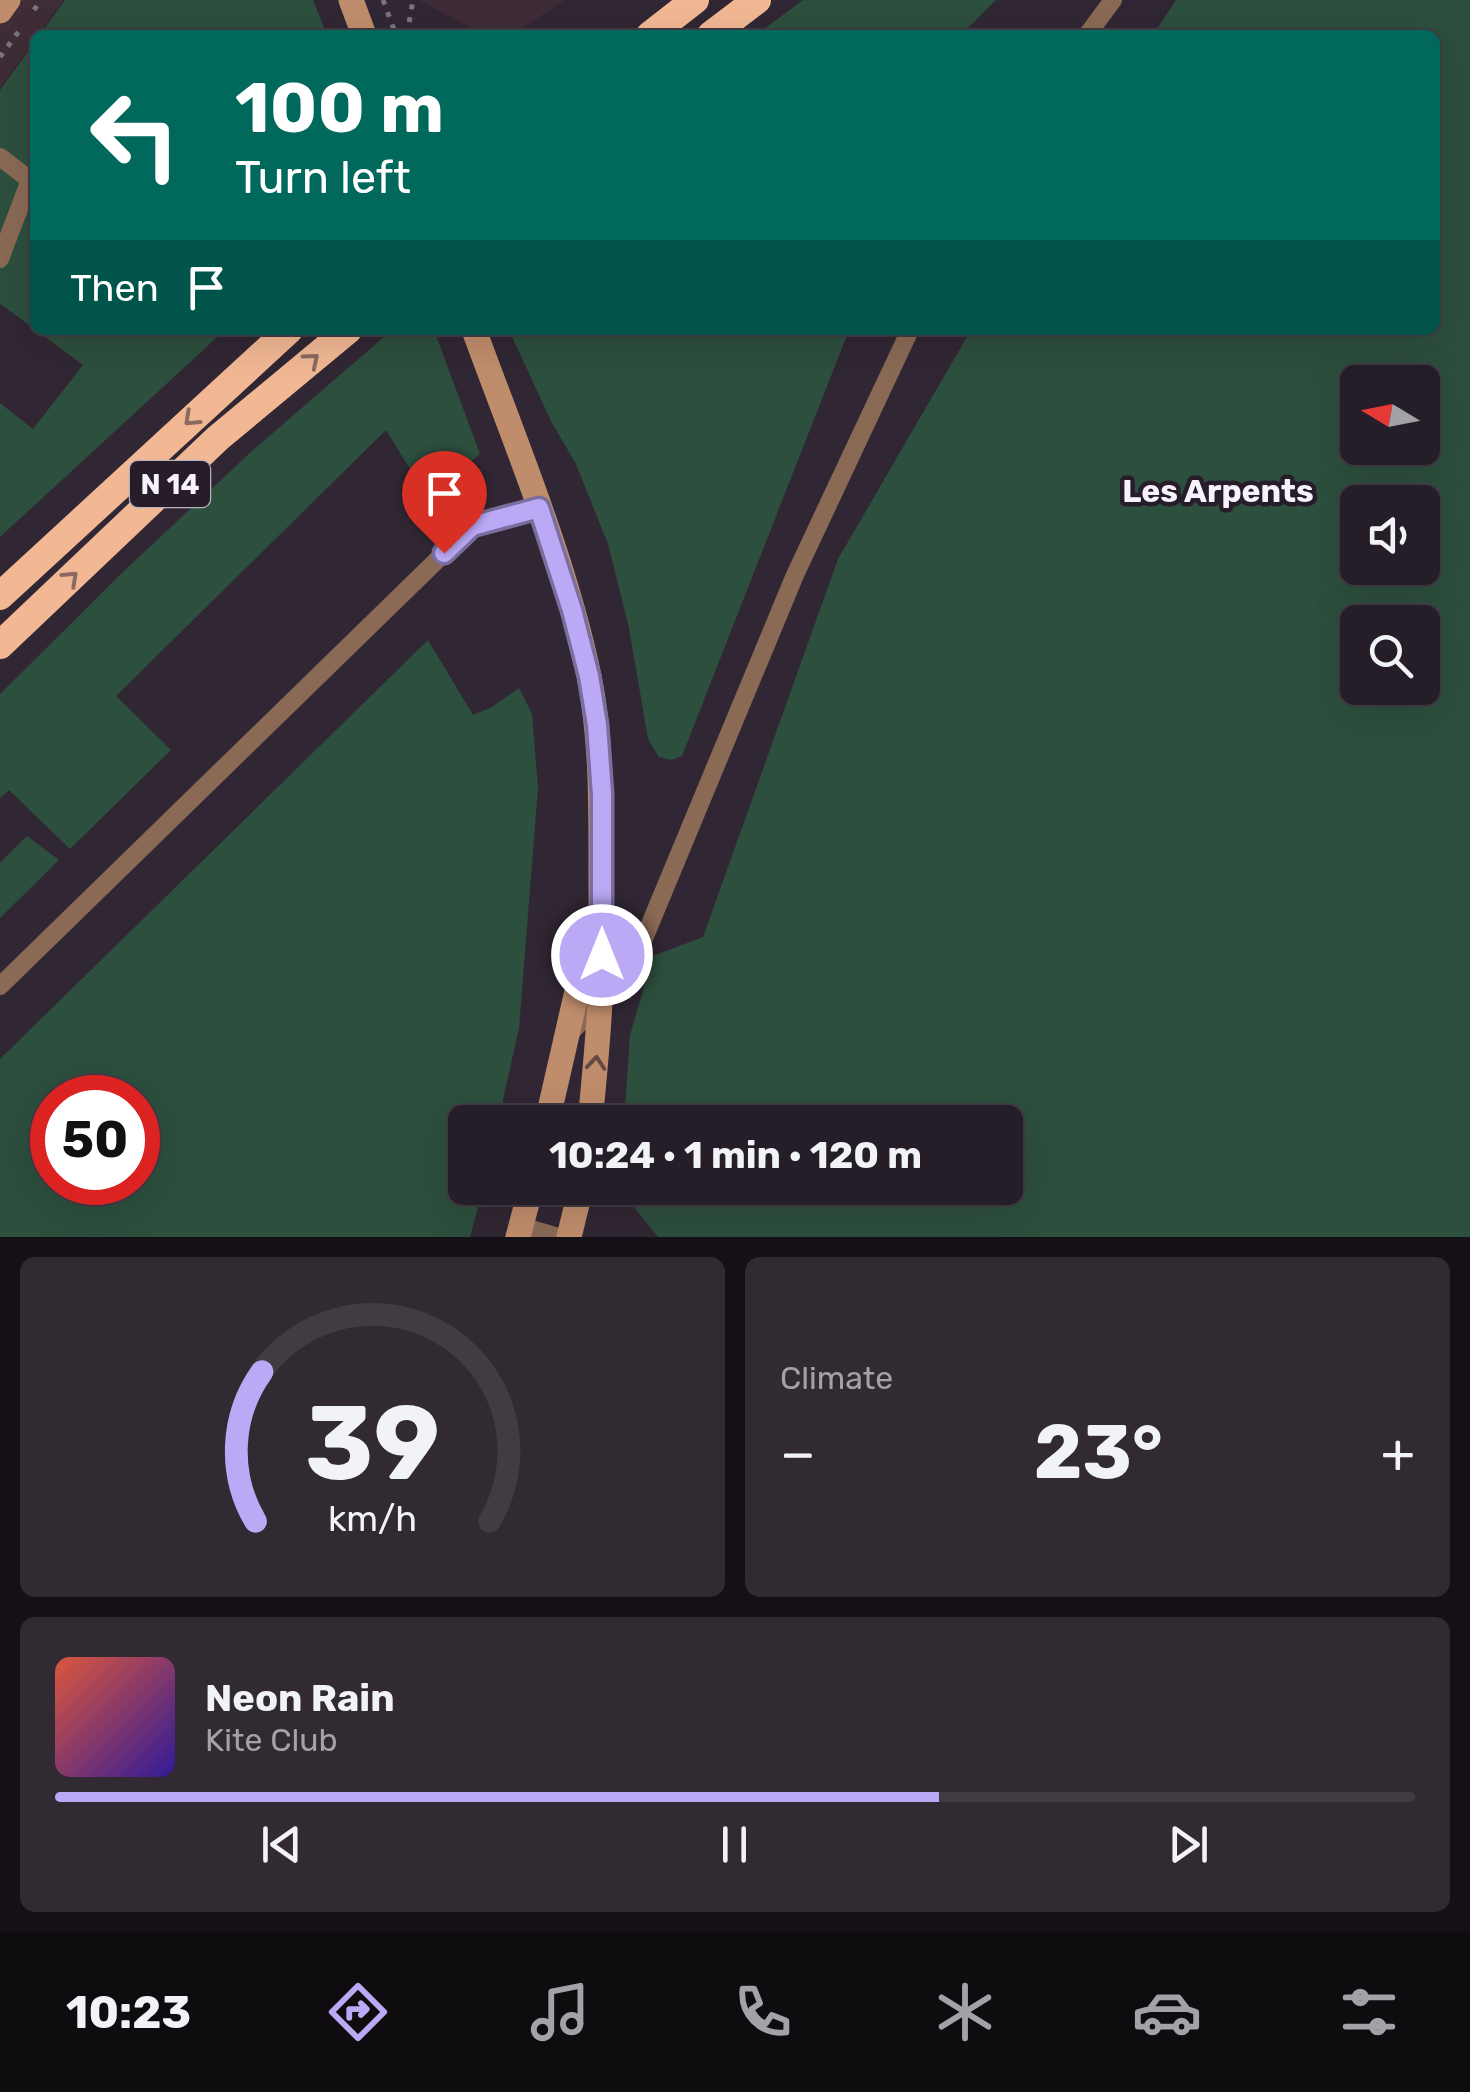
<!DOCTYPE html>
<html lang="en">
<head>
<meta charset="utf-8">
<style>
	:root { --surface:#251d27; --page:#312a33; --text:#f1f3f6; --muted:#a3a2a7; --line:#423b44; --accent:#bca9f5 }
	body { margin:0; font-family:Rubik,sans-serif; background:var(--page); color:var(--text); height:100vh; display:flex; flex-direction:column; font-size:38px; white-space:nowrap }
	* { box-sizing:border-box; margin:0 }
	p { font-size:32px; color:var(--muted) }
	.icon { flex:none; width:55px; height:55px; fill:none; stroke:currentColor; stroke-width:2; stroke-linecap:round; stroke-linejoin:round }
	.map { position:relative; height:1237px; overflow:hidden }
	.sheet { display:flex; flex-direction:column; gap:20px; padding:20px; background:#141015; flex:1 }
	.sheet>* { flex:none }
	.top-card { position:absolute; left:30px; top:30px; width:1410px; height:305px; border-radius:15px; box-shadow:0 10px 40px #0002,0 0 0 2px var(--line); background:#00695c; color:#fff; overflow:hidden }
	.needle { width:65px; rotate:280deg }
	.fabs { position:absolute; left:1340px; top:365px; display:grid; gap:20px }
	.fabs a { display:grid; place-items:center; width:100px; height:100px; border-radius:15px; background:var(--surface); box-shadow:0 10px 40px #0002,0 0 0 2px var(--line); font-size:50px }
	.speed { position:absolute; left:30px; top:1075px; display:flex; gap:20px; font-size:50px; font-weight:700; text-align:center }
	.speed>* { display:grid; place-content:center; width:130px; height:130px; border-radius:50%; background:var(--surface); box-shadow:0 10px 40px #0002,0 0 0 2px var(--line); line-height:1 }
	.speed .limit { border:15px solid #d22; background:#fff; color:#111 }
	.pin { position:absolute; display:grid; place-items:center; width:85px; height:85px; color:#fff; margin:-102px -42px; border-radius:50% 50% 50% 0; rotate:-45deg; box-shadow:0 0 10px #0007 }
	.pin .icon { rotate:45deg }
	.me { position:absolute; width:110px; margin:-55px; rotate:0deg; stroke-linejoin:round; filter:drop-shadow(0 0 8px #0008) }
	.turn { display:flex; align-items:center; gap:35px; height:210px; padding:0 40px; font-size:45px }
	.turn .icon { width:130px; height:130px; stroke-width:2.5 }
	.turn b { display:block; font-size:70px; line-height:85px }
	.then { display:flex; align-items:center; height:95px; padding:0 40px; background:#0003; gap:20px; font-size:38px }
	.big { font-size:75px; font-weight:700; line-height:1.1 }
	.sheet .card { flex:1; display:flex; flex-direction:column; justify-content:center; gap:15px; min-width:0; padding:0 35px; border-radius:15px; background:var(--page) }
	.sheet .dial { align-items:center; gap:0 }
	.dial svg { height:260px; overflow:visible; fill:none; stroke:var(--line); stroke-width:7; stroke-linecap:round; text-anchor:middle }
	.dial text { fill:var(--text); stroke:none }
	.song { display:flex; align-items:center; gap:30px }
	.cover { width:120px; height:120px; border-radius:15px; background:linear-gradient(135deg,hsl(10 70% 55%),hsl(250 70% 35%)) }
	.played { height:10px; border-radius:5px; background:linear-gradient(90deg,var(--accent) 65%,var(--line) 65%) }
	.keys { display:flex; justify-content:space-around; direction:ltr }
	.heat { display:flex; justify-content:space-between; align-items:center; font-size:55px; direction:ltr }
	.sheet .tiles { flex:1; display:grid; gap:20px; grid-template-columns:1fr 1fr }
	.card:last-child { grid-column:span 2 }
	.trip { position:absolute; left:448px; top:1105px; width:575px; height:100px; border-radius:15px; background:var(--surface); box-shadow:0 10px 40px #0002,0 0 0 2px var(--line); font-weight:700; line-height:100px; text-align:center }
	.tabs { display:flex; height:160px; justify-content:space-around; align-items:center; background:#0f0c10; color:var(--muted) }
	.tabs .icon { width:70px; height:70px }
	.tabs .on { color:var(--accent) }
	.tabs b { font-size:45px; color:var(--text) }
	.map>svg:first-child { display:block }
	.industrial { fill:#3e2c36 }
	.green { fill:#2d4f3e; fill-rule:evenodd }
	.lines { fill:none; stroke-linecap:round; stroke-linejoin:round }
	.path { stroke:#7b737e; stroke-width:5; stroke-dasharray:5 8; stroke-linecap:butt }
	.service { stroke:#8a6a55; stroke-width:18 }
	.secondary { stroke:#c08d6c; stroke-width:25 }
	.trunk { stroke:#f2b894; stroke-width:28 }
	.oneway { stroke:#8c6a5f }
	.oneway2 { stroke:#644a44 }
	.route-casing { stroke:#7a6e9f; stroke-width:25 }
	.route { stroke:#bca9f5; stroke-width:18 }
	.labels { text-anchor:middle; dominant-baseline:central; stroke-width:9; stroke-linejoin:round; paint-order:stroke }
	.shield { fill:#271d2a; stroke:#b9b2bc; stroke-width:2.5 }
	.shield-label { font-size:28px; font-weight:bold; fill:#f8f2fa }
	.neighbourhood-label { font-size:32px; font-weight:bold; fill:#f8f2fa; stroke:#271d2a }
</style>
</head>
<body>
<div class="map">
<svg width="1470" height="1237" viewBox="0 0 1470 1237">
	<rect width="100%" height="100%" fill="#312734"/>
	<g class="industrial">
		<polygon points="0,0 64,0 38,35 35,35 35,40 0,88"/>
		<polygon points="419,0 565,0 512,35 484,35"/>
	</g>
	<g class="green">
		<polygon points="65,0 313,0 327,35 40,35"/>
		<polygon points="803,0 996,0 961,35 756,35"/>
		<path d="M1176 0H1470V1237H658L620 1190V1188H1005V1122H624L630 1035 653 956 703 937 838 559 971 330H1435V35H1153ZM1422 382V448H1358V382ZM1422 502V568H1358V502ZM1422 622V688H1358V622Z"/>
		<polygon points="35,42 35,329 0,304 0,90"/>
		<polygon points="36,330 225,330 0,537 0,403 33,429 83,365"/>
		<polygon points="392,330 434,330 480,454 428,498 386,430 116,696 171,750 70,849 9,790 0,798 0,694 123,572 253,450"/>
		<polygon points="509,330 849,330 682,756 671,760 659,757 648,739 629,628 608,544 576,464 551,421"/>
		<path d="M428 640 473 715 492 707 519 688 532 714 538 788 519 1028 498 1122H465V1188H483L470 1237H0V1059ZM52 1098H138V1182H52Z"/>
		<polygon points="27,836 59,860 0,918 0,863"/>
	</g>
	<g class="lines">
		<g class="path">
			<polyline points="383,0 396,35"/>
			<polyline points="34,10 41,0"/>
			<polyline points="407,35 413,0"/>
			<polyline points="0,57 19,31"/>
		</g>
		<g class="service">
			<polyline points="1087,35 1113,0"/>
			<polyline points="0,157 30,180 0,259"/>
			<polyline points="0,986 472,526 539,508"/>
			<polyline points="568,1035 615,988 638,953 795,575 910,330"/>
			<polyline points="521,1226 558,1237"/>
		</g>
		<g class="secondary">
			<polyline points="351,0 364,35"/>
			<polyline points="0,11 8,0"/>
			<path d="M474 330C515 442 564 558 589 676 602 741 601 806 601 872 601 915 602 958 600 1001 598 1042 594 1082 590 1122"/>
			<polyline points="547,1122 591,930"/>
			<polyline points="518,1237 531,1188"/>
			<polyline points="569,1237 581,1188"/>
		</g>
		<g class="trunk">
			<polyline points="650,35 695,0"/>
			<polyline points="711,35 757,0"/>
			<polyline points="0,596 289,330"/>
			<polyline points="0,645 218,438 348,330"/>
		</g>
	</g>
	<defs><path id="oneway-chevron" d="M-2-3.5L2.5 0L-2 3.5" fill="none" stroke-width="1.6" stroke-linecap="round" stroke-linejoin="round" transform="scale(2.5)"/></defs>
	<g class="oneway">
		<use href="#oneway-chevron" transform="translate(312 360) rotate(-40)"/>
		<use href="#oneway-chevron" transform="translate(191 419) rotate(137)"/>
		<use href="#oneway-chevron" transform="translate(71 578) rotate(-43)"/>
	</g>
	<use class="oneway2" href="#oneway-chevron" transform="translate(596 1063) rotate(-85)"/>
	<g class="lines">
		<defs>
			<polyline id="route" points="444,553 472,526 539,508 572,610 589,676 597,725 602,794 602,955"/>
		</defs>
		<use href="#route" class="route-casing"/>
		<use href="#route" class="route"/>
	</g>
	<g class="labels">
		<rect class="shield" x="130" y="461" width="80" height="46" rx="8"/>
		<g class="shield-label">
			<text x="170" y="484">N 14</text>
		</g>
		<g class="neighbourhood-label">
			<text x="1218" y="491">Les Arpents</text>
		</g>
	</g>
</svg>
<div class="fabs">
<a><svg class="needle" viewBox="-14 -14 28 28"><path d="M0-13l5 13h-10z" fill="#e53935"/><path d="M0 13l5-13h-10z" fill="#a3a2a7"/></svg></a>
<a><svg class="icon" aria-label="sound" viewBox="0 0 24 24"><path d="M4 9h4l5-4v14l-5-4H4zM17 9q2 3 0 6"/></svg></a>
<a><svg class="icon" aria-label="search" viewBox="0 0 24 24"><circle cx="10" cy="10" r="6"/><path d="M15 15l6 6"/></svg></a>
</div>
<div class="speed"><div class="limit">50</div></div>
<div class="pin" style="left:444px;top:553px;background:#d93025"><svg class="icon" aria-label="arrive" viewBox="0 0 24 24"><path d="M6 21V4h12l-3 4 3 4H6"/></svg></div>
<svg class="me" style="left:602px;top:955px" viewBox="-20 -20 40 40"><circle r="17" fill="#bca9f5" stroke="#fff" stroke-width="3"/><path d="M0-11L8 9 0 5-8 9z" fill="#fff"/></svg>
<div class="trip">10:24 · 1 min · 120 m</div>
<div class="top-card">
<div class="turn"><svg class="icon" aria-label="left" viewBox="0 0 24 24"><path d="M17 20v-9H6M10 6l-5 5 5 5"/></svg><div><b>100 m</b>Turn left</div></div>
<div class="then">Then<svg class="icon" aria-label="arrive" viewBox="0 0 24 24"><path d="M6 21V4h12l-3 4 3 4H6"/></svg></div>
</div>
</div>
<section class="sheet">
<div class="tiles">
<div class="card dial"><svg viewBox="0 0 100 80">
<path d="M14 69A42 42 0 1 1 86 69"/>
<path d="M14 69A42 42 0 0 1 16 23" stroke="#bca9f5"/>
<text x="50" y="56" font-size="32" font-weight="700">39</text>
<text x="50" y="72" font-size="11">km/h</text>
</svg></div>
<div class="card"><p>Climate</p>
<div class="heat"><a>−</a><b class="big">23°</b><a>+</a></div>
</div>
<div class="card">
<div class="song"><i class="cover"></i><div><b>Neon Rain</b><p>Kite Club</p></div></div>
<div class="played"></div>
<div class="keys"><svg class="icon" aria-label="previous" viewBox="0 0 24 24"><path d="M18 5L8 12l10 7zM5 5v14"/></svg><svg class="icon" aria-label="pause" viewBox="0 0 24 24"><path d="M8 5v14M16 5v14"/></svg><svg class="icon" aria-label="next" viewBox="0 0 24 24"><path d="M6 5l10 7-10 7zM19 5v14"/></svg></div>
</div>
</div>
</section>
<nav class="tabs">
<b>10:23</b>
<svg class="icon on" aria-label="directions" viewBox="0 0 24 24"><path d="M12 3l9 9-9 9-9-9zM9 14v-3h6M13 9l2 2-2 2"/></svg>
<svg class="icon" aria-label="music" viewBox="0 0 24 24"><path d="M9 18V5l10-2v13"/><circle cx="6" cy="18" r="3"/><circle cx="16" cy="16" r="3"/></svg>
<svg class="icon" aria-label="phone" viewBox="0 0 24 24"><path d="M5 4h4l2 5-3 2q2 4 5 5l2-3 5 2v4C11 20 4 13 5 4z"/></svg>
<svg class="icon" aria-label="climate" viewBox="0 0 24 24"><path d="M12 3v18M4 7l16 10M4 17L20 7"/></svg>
<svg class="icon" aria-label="car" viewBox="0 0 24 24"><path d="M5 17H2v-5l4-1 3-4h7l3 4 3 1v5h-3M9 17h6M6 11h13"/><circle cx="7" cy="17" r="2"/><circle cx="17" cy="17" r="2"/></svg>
<svg class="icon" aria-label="filters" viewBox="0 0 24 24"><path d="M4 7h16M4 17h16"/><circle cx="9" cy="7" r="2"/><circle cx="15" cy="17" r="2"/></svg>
</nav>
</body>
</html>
